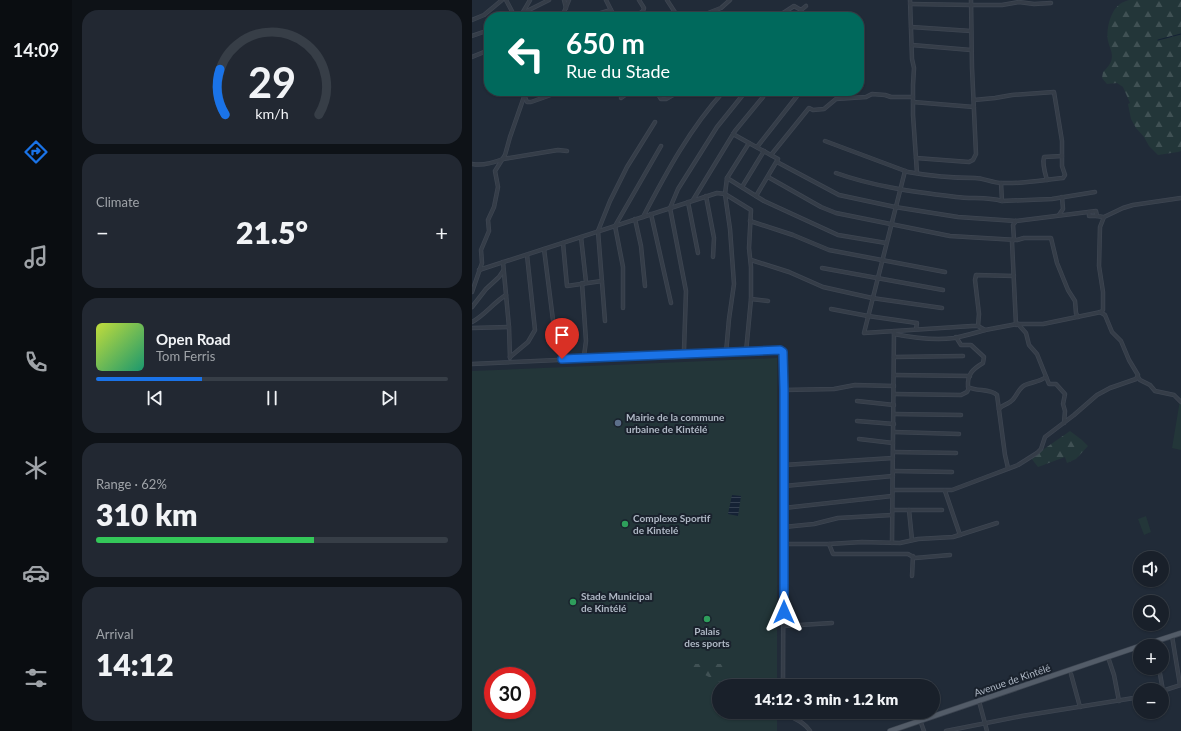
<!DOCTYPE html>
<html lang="en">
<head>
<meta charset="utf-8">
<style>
	:root { --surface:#19202a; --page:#222832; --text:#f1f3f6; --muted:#9fa3a8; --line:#373e47; --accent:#1a73e8 }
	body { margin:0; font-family:Lato,sans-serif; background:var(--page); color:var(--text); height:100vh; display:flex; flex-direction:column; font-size:15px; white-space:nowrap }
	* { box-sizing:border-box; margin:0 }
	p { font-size:13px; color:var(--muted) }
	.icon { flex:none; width:22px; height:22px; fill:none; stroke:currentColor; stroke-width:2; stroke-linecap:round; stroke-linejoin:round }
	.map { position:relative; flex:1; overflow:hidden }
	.panel { display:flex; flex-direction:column; gap:10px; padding:10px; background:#0e1217; width:400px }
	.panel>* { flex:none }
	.guide { position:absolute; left:12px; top:12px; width:380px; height:84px; border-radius:16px; box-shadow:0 1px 3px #0004,0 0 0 1px var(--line); background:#00695c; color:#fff; overflow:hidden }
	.buttons { position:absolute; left:661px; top:551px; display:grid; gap:8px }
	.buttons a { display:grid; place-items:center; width:36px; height:36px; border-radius:50%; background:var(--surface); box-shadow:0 1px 3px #0004,0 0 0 1px var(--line); font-size:20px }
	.speed { position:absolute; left:12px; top:667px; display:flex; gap:8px; font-size:20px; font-weight:700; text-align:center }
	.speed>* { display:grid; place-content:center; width:52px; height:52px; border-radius:50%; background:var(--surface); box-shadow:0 1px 3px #0004,0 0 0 1px var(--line); line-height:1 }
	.speed .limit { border:6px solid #d22; background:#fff; color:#111 }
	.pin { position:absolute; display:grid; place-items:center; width:34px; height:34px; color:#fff; margin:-41px -17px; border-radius:50% 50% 50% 0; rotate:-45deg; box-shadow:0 0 4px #0007 }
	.pin .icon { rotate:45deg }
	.me { position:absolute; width:44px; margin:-22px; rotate:0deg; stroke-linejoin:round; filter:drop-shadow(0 0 3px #0008) }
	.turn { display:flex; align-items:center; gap:14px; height:84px; padding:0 16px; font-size:18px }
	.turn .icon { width:52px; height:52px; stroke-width:2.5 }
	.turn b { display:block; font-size:28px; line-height:34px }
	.big { font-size:30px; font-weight:800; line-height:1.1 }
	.panel .tile { flex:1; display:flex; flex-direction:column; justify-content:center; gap:6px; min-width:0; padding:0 14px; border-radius:16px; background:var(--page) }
	.panel .dial { align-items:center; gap:0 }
	.dial svg { height:104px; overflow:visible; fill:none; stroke:var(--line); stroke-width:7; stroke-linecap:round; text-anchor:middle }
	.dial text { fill:var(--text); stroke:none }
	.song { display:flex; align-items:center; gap:12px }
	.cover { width:48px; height:48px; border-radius:6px; background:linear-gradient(135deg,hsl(70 70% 55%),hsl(160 70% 35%)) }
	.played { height:4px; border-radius:2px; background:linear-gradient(90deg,var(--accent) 30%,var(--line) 30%) }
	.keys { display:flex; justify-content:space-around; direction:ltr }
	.heat { display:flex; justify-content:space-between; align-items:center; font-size:22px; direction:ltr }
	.charge { height:6px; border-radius:3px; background:linear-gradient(90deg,#34c759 62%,var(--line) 0) }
	.trip { position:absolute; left:240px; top:679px; width:228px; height:40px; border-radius:20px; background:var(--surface); box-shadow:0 1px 3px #0004,0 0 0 1px var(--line); font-weight:800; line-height:40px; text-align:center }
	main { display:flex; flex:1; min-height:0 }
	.menu { display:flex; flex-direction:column; width:72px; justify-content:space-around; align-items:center; background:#0a0d11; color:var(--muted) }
	.menu .icon { width:28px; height:28px }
	.menu .active { color:var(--accent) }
	.menu b { font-size:18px; color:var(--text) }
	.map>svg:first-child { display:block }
	.green { fill:#233639; fill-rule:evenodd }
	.forest { fill:url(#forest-firs) }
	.water { fill:url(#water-rules) }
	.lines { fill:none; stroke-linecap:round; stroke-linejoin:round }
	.stream { stroke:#152235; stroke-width:1 }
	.street-casing { stroke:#3e4652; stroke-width:4.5 }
	.primary-casing { stroke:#3e4652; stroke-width:6 }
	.street { stroke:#353d48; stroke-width:3 }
	.primary { stroke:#535c68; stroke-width:4.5 }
	.route-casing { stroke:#114b97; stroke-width:10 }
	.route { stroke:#1a73e8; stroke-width:7 }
	.service-dot { fill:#5c6f8a; stroke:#1a222d; stroke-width:1.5 }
	.leisure-dot { fill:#2e9e5b; stroke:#1a222d; stroke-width:1.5 }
	.labels { text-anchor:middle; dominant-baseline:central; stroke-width:4; stroke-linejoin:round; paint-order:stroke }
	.poi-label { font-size:10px; font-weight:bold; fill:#afb8c5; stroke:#1a222d; text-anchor:start }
	.street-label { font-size:10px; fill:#afb8c5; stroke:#1a222d }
</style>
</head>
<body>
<main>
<nav class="menu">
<b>14:09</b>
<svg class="icon active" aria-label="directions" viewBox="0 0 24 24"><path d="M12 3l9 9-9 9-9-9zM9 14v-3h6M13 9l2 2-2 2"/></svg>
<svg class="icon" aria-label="music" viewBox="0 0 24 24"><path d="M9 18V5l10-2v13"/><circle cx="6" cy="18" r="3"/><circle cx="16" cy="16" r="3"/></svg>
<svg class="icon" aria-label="phone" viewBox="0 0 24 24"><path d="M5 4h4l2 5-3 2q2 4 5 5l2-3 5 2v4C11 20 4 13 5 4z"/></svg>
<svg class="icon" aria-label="climate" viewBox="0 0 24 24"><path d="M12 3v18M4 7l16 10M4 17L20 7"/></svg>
<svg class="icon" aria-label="car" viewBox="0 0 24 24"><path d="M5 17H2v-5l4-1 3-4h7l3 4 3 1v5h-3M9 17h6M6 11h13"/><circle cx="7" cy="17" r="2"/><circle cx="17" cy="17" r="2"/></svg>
<svg class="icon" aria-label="filters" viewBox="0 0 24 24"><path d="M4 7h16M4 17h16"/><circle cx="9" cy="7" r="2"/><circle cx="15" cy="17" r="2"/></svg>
</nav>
<section class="panel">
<div class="tile dial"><svg viewBox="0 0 100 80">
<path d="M14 69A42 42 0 1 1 86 69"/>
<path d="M14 69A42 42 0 0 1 10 34" stroke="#1a73e8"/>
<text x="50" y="56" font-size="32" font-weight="700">29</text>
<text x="50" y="72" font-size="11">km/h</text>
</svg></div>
<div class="tile"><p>Climate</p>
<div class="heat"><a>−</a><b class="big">21.5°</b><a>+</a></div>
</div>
<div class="tile">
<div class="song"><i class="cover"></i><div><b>Open Road</b><p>Tom Ferris</p></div></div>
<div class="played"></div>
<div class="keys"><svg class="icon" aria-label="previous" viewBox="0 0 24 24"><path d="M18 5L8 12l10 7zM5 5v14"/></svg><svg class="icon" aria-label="pause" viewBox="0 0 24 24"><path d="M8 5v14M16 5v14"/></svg><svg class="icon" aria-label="next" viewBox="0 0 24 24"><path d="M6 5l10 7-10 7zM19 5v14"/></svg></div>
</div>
<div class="tile"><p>Range · 62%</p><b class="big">310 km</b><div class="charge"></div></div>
<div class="tile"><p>Arrival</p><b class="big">14:12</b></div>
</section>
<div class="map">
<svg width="709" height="731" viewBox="0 0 709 731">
	<defs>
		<pattern id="forest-firs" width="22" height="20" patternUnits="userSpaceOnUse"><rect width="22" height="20" fill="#233639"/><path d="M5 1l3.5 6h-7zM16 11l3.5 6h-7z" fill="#405154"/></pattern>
		<pattern id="water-rules" width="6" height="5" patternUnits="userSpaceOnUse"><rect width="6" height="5" fill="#152235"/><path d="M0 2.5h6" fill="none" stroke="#344051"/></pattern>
	</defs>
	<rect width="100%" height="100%" fill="#212b38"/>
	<g class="green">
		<path d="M305 358V686H247V712H305V731H0V371ZM21 676H55V710H21Z"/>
		<polygon points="709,394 709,450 700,448"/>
		<polygon points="674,516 679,532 672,535 666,519"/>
	</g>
	<g class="forest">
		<path d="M657 0H709V151L706 152 686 155 677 146 672 137 664 128 659 119 656 104 658 103 651 87 645 83 635 84 630 78 631 72C635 68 640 63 640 56 640 51 637 46 636 41 634 30 638 11 648 4 650 2 654 1 657 0Z"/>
		<polygon points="598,431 610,440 616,446 604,459 595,463 593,457 566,467 559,458"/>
		<polygon points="215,664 253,664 251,681 249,683 215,666"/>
	</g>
	<polygon class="water" points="260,495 269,496 266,516 256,514"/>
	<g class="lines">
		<polyline class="stream" points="686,40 709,34"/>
		<defs>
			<g id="street">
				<polyline points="34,0 43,17"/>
				<polyline points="92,0 94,8"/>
				<polyline points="134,0 142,16"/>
				<polyline points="195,0 206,17"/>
				<polyline points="438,0 440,59 442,68 441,85 441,115 445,173"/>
				<polyline points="438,4 499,5 530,5 547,2 562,4 579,3"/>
				<polyline points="51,12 58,0"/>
				<polyline points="43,17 77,0"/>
				<path d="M87 17 90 15C106 19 124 15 139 10"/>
				<polyline points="90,17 97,0"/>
				<polyline points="162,17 171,11 172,8 167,0"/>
				<polyline points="226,17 249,8 258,0"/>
				<polyline points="305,17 322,6 329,10 334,6"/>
				<polyline points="0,20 12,15 30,0"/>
				<polyline points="439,27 499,31"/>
				<polyline points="0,36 17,30"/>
				<polyline points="440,45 499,50"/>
				<polyline points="0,57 17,50"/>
				<polyline points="184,91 189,99 194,99 208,91"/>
				<polyline points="53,97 55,102 59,102 90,91"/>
				<polyline points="149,98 159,91"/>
				<polyline points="441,102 502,107"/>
				<polyline points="261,134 277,143"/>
				<path d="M353 141 436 172C458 176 480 178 503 178 511 178 521 183 530 183 551 184 571 180 591 178L593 175 590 166V141L582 92 540 95 523 98 502 100"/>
				<polyline points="285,147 329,91"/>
				<polyline points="299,155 337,108 341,110 352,109 364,99 394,97 400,94 413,95 419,97 441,97"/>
				<polyline points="444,158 497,162 501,160 504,154 500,68 499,0"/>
				<polyline points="305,162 367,195 423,207 486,217 544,221 624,211 625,216 631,217"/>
				<path d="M0 164C10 166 21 163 31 159L86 150 95 151"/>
				<polyline points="433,171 392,333 500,326 506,326 513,330 545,324 571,324 629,312 631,310 631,292 627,266 628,227 632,217 651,208 661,205 709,198"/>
				<path d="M364 173C403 187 444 192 484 197 500 199 516 197 530 201L580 199 623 192"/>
				<polyline points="296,177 349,207 364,213 478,236 545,240 552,238 579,238 585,263 596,290 603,301 604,313 606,317"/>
				<polyline points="255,178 292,201 366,235 414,243"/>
				<path d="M575 180C573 173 570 164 572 157L590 156"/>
				<polyline points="529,183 530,201"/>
				<polyline points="270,187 292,151"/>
				<polyline points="234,196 242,238 241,257"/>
				<polyline points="221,200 263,131 291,97"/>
				<polyline points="216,202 226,253"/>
				<polyline points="617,212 617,216 625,216"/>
				<polyline points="179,214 199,303"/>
				<polyline points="587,215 591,209 590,197"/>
				<path d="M171 217C194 173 218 128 252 91"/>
				<polyline points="163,219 169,246 173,286"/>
				<polyline points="278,221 321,235 357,250 473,272"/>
				<polyline points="544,221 541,225 542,239 540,242 544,325"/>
				<polyline points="109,237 114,282"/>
				<polyline points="91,243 95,286 130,281"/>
				<polyline points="72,249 82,328"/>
				<polyline points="279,260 317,272 351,287 400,298 470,308"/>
				<polyline points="31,262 37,327 38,358"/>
				<polyline points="350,268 471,290"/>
				<polyline points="7,270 245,193 253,194 279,210 277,248 279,267 279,299 274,352"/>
				<polyline points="0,292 10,263 9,250 17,231 16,220 22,207 26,187 23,171 33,155 38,137 54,91"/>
				<polyline points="279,299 296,301"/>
				<polyline points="0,307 14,289 27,277 31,271"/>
				<polyline points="151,308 151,267 143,226 189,146"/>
				<polyline points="359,309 396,316 445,323 444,329"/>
				<polyline points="133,321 126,231 138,201 155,167 183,122"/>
				<path d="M0 322C13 315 21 303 34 295"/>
				<polyline points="546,324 554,333 557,345 565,354 577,384 584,384 593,394 591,404 593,411 592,423"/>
				<polyline points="506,326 507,314 503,280 504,275 542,276"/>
				<polyline points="0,328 37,327"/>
				<path d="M422 334C442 338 462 341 482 338 492 336 503 333 513 330"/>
				<path d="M484 337 489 345H499L512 357 511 363C501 369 495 374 496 387 506 392 517 388 525 395L533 455 536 468"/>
				<polyline points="212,350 214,291 198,208 206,189 245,127 274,91"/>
				<polyline points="254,353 257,319 262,284 258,229 253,194 255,178 277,143 306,159 284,196"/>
				<polyline points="38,357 56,342 63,330 55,255"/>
				<polyline points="109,357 112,356 114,341 110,283"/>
				<polyline points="422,357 491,356"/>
				<polyline points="0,364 308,350 311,351 312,390 311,686"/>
				<polyline points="422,375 498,376"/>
				<polyline points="666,377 668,380 678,385 683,391 702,395 709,402"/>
				<polyline points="312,390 362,389 383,385 422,386"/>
				<polyline points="422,394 489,395 495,392 497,388"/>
				<polyline points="385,401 422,405"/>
				<path d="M527 409C530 405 534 405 538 402 545 398 545 389 553 385 560 382 567 382 574 377"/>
				<polyline points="422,414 489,415"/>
				<polyline points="385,421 422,424"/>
				<polyline points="422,432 487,434"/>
				<polyline points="387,439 421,443"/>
				<polyline points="421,452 484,453"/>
				<polyline points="312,465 421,458"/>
				<polyline points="421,471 480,472"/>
				<polyline points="312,486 421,476"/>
				<polyline points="421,490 480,490 546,465 565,453 569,449 573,437 602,415 625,395 638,388 664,379 666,375 657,360 649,341 640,332 633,315 628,312"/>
				<polyline points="473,491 488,535"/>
				<polyline points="312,508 420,496"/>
				<polyline points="420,510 470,510"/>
				<polyline points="437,510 440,540"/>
				<polyline points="312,527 342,524 366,518 420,515"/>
				<polyline points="420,543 422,331"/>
				<polyline points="312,544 357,544 390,542 428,543 446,539 481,537 525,523"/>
				<polyline points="357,544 361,554 436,554 443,558 478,555"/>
				<polyline points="440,576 441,556"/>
				<polyline points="312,626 360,623"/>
				<polyline points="700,636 708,685"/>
				<polyline points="636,657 642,675 647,701"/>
				<polyline points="687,668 691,691"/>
				<polyline points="599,674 608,707"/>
				<polyline points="690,691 709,685"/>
				<polyline points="507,701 515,731"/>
				<path d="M311 712C320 719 331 720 338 731"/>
				<polyline points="448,720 452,731"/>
				<polyline points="474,731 550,716 668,697"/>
			</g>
			<g id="primary">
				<polyline points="669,646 709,633"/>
				<polyline points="418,731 668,646"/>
			</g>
		</defs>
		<use href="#street" class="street-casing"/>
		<use href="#primary" class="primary-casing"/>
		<use href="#street" class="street"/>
		<use href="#primary" class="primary"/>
	</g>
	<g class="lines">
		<defs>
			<polyline id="route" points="90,359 308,350 311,352 312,390 312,612"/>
		</defs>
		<use href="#route" class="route-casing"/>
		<use href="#route" class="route"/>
	</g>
	<circle class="service-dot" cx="146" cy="423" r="4"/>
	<g class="leisure-dot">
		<circle cx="153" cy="524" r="4"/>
		<circle cx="101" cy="602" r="4"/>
		<circle cx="235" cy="619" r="4"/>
	</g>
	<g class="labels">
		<g class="poi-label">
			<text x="154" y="417">Mairie de la commune<tspan x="154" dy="12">urbaine de Kintélé</tspan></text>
			<text x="161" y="518">Complexe Sportif<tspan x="161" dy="12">de Kintelé</tspan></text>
			<text x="109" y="596">Stade Municipal<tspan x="109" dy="12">de Kintélé</tspan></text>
			<text x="235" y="631" text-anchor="middle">Palais<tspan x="235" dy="12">des sports</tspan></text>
		</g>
		<g class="street-label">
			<text transform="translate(540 680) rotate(-19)">Avenue de Kintélé</text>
		</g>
	</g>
</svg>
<div class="buttons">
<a><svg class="icon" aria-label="sound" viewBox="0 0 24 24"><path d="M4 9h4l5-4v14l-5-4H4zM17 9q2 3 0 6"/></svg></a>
<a><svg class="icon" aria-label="search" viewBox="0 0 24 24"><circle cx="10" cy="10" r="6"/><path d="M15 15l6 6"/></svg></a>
<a>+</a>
<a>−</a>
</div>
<div class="speed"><div class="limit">30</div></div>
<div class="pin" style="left:90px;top:359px;background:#d93025"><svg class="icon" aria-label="arrive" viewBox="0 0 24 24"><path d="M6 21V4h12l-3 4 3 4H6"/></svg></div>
<svg class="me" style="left:312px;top:612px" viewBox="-20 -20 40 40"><path d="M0-17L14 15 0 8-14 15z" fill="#1a73e8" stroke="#fff" stroke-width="4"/></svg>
<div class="trip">14:12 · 3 min · 1.2 km</div>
<div class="guide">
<div class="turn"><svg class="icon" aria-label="left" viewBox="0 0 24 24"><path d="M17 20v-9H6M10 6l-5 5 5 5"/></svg><div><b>650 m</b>Rue du Stade</div></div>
</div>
</div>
</main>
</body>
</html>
